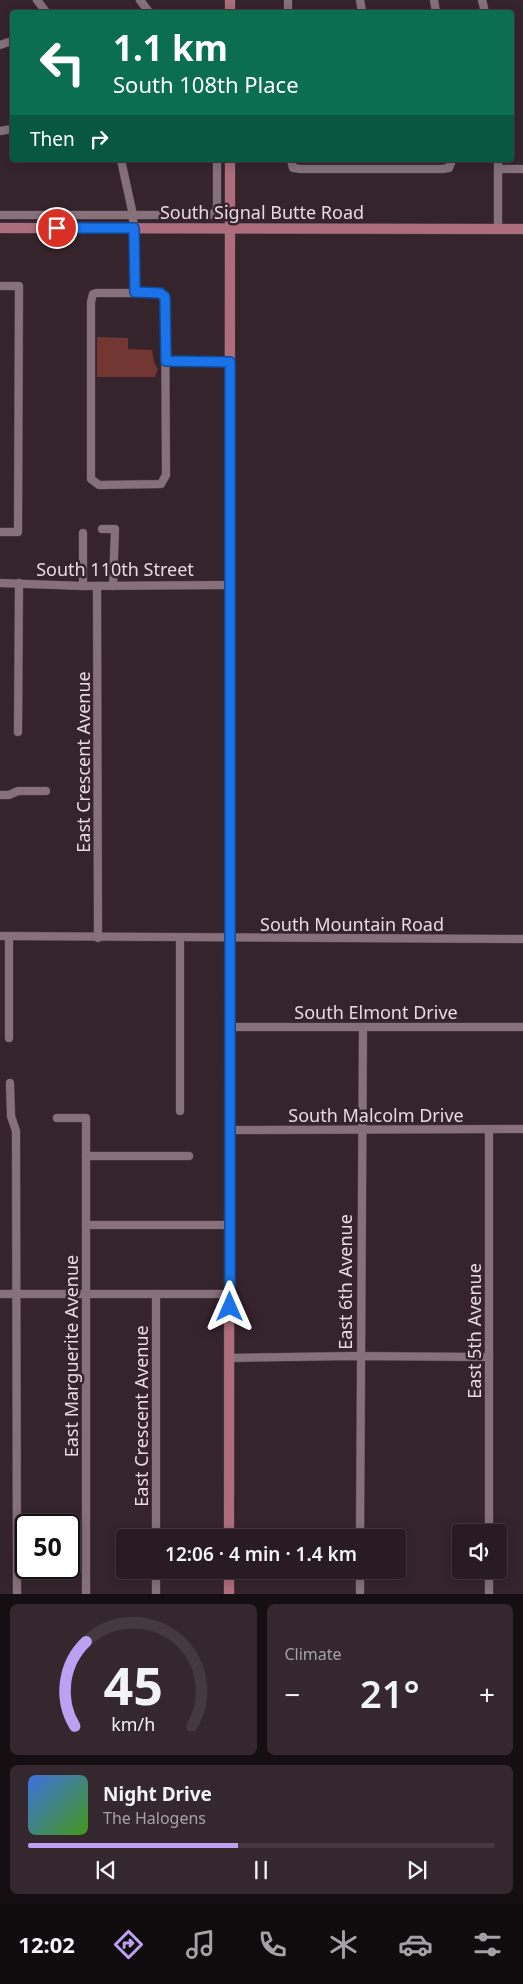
<!DOCTYPE html>
<html lang="en">
<head>
<meta charset="utf-8">
<style>
	:root { --surface:#281b21; --page:#34282e; --text:#f1f3f6; --muted:#a5a1a5; --line:#44393f; --accent:#bca0f2 }
	body { margin:0; font-family:"Noto Sans",sans-serif; background:var(--page); color:var(--text); height:100vh; display:flex; flex-direction:column; font-size:19px; white-space:nowrap }
	* { box-sizing:border-box; margin:0 }
	p { font-size:16px; color:var(--muted) }
	.icon { flex:none; width:28px; height:28px; fill:none; stroke:currentColor; stroke-width:2; stroke-linecap:round; stroke-linejoin:round }
	.map { position:relative; height:1594px; overflow:hidden }
	.drawer { display:flex; flex-direction:column; gap:10px; padding:10px; background:#160f12; flex:1 }
	.drawer>* { flex:none }
	.top-card { position:absolute; left:10px; top:10px; width:504px; height:152px; border-radius:5px; box-shadow:0 2px 12px #0003,0 0 0 1px var(--line); background:#0b6e4f; color:#fff; overflow:hidden }
	.buttons { position:absolute; left:452px; top:1524px; display:grid; gap:10px }
	.buttons a { display:grid; place-items:center; width:55px; height:55px; border-radius:5px; background:var(--surface); box-shadow:0 2px 12px #0003,0 0 0 1px var(--line); font-size:25px }
	.speed { position:absolute; left:15px; top:1514px; display:flex; gap:10px; font-size:25px; font-weight:700; text-align:center }
	.speed>* { display:grid; place-content:center; width:65px; height:65px; border-radius:50%; background:var(--surface); box-shadow:0 2px 12px #0003,0 0 0 1px var(--line); line-height:1 }
	.speed .limit { border:2px solid #111; border-radius:8px; background:#fff; color:#111 }
	.pin { position:absolute; display:grid; place-items:center; width:42px; height:42px; color:#fff; margin:-21px; border:2px solid #fff; border-radius:50%; box-shadow:0 1px 5px #0007 }
	.me { position:absolute; width:55px; margin:-28px; rotate:0deg; stroke-linejoin:round; filter:drop-shadow(0 0 4px #0008) }
	.turn { display:flex; align-items:center; gap:18px; height:105px; padding:0 20px; font-size:22px }
	.turn .icon { width:65px; height:65px; stroke-width:2.5 }
	.turn b { display:block; font-size:35px; line-height:42px }
	.then { display:flex; align-items:center; height:48px; padding:0 20px; background:#0003; gap:10px; font-size:19px }
	.big { font-size:38px; font-weight:600; line-height:1.1 }
	.drawer .tile { flex:1; display:flex; flex-direction:column; justify-content:center; gap:8px; min-width:0; padding:0 18px; border-radius:8px; background:var(--page) }
	.drawer .dial { align-items:center; gap:0 }
	.dial svg { height:130px; overflow:visible; fill:none; stroke:var(--line); stroke-width:7; stroke-linecap:round; text-anchor:middle }
	.dial text { fill:var(--text); stroke:none }
	.song { display:flex; align-items:center; gap:15px }
	.cover { width:60px; height:60px; border-radius:8px; background:linear-gradient(135deg,hsl(220 70% 55%),hsl(100 70% 35%)) }
	.played { height:5px; border-radius:2px; background:linear-gradient(90deg,var(--accent) 45%,var(--line) 45%) }
	.keys { display:flex; justify-content:space-around; direction:ltr }
	.heat { display:flex; justify-content:space-between; align-items:center; font-size:28px; direction:ltr }
	.drawer .tiles { flex:1; display:grid; gap:10px; grid-template-columns:1fr 1fr }
	.tile:last-child { grid-column:span 2 }
	.trip { position:absolute; left:116px; top:1529px; width:290px; height:50px; border-radius:5px; background:var(--surface); box-shadow:0 2px 12px #0003,0 0 0 1px var(--line); font-weight:600; line-height:50px; text-align:center }
	.dock { display:flex; height:80px; justify-content:space-around; align-items:center; background:#100b0d; color:var(--muted) }
	.dock .icon { width:35px; height:35px }
	.dock .on { color:var(--accent) }
	.dock b { font-size:22px; color:var(--text) }
	.map>svg:first-child { display:block }
	.green { fill:#723732 }
	.lines { fill:none; stroke-linecap:round; stroke-linejoin:round }
	.minor-casing { stroke:#51424a; stroke-width:9 }
	.major-casing { stroke:#51424a; stroke-width:11 }
	.minor { stroke:#86717a; stroke-width:8 }
	.major { stroke:#ae6d7c; stroke-width:10 }
	.route-casing { stroke:#114b97; stroke-width:12 }
	.route { stroke:#1a73e8; stroke-width:9 }
	.labels { text-anchor:middle; dominant-baseline:central; stroke-width:5; stroke-linejoin:round; paint-order:stroke }
	.street-label { font-size:18px; fill:#e6dadf; stroke:#35242c }
</style>
</head>
<body>
<div class="map">
<svg width="523" height="1594" viewBox="0 0 523 1594">
	<rect width="100%" height="100%" fill="#35242c"/>
	<polygon class="green" points="97,337 128,338 128,349 152,350 154,362 158,369 155,377 97,377"/>
	<g class="lines">
		<defs>
			<g id="minor">
				<polyline points="37,0 46,12"/>
				<polyline points="140,0 149,12"/>
				<polyline points="360,0 362,12"/>
				<polyline points="434,0 436,12"/>
				<polyline points="482,0 485,12"/>
				<polyline points="288,12 288,0"/>
				<polyline points="0,45 12,41"/>
				<polyline points="0,131 12,129"/>
				<polyline points="121,160 133,215 135,292"/>
				<polyline points="291,160 293,168 301,169 442,169 449,168 452,160"/>
				<polyline points="498,169 523,169"/>
				<polyline points="0,215 210,215 215,213 217,207 217,160"/>
				<polyline points="498,229 498,160"/>
				<polyline points="0,286 19,286 18,532 0,532"/>
				<polygon points="96,293 160,293 165,297 166,475 161,484 99,485 91,479 91,302 93,294"/>
				<polyline points="166,361 230,362"/>
				<polyline points="102,529 115,529 113,586"/>
				<polyline points="83,533 83,586"/>
				<polyline points="0,583 83,586 230,585"/>
				<polyline points="97,586 98,938"/>
				<polyline points="18,732 19,583"/>
				<polyline points="0,795 9,795 18,791 46,791"/>
				<polyline points="0,936 523,939"/>
				<polyline points="9,937 9,1038"/>
				<polyline points="180,938 180,1111"/>
				<polyline points="230,1027 523,1027"/>
				<polyline points="10,1083 11,1116 16,1131 17,1594"/>
				<polyline points="57,1118 86,1118 86,1594"/>
				<polyline points="230,1130 523,1129"/>
				<polyline points="86,1156 189,1156"/>
				<polyline points="86,1225 230,1225"/>
				<polyline points="0,1294 230,1294"/>
				<polyline points="156,1294 156,1538"/>
				<polyline points="230,1358 352,1356 489,1357"/>
				<polyline points="489,1532 489,1130"/>
				<polyline points="360,1538 363,1027"/>
				<polyline points="156,1570 156,1594"/>
				<polyline points="489,1570 489,1594"/>
				<polyline points="360,1594 360,1570"/>
			</g>
			<g id="major">
				<polyline points="230,0 230,12"/>
				<polyline points="0,228 523,229"/>
				<polyline points="229,1538 230,160"/>
				<polyline points="229,1594 229,1570"/>
			</g>
		</defs>
		<use href="#minor" class="minor-casing"/>
		<use href="#major" class="major-casing"/>
		<use href="#minor" class="minor"/>
		<use href="#major" class="major"/>
	</g>
	<g class="lines">
		<defs>
			<polyline id="route" points="57,228 134,228 135,292 160,293 165,297 166,361 230,362 230,1307"/>
		</defs>
		<use href="#route" class="route-casing"/>
		<use href="#route" class="route"/>
	</g>
	<g class="labels">
		<g class="street-label">
			<text x="262" y="212">South Signal Butte Road</text>
			<text x="115" y="569">South 110th Street</text>
			<text transform="translate(83 762) rotate(-90)">East Crescent Avenue</text>
			<text x="352" y="924">South Mountain Road</text>
			<text x="376" y="1012">South Elmont Drive</text>
			<text x="376" y="1115">South Malcolm Drive</text>
			<text transform="translate(345 1282) rotate(-90)">East 6th Avenue</text>
			<text transform="translate(474 1331) rotate(-90)">East 5th Avenue</text>
			<text transform="translate(71 1356) rotate(-90)">East Marguerite Avenue</text>
			<text transform="translate(141 1416) rotate(-90)">East Crescent Avenue</text>
		</g>
	</g>
</svg>
<div class="buttons">
<a><svg class="icon" aria-label="sound" viewBox="0 0 24 24"><path d="M4 9h4l5-4v14l-5-4H4zM17 9q2 3 0 6"/></svg></a>
</div>
<div class="speed"><div class="limit">50</div></div>
<div class="pin" style="left:57px;top:228px;background:#d93025"><svg class="icon" aria-label="arrive" viewBox="0 0 24 24"><path d="M6 21V4h12l-3 4 3 4H6"/></svg></div>
<svg class="me" style="left:230px;top:1307px" viewBox="-20 -20 40 40"><path d="M0-17L14 15 0 8-14 15z" fill="#1a73e8" stroke="#fff" stroke-width="4"/></svg>
<div class="trip">12:06 · 4 min · 1.4 km</div>
<div class="top-card">
<div class="turn"><svg class="icon" aria-label="left" viewBox="0 0 24 24"><path d="M17 20v-9H6M10 6l-5 5 5 5"/></svg><div><b>1.1 km</b>South 108th Place</div></div>
<div class="then">Then<svg class="icon" aria-label="right" viewBox="0 0 24 24"><path d="M7 20v-9h11M14 6l5 5-5 5"/></svg></div>
</div>
</div>
<section class="drawer">
<div class="tiles">
<div class="tile dial"><svg viewBox="0 0 100 80">
<path d="M14 69A42 42 0 1 1 86 69"/>
<path d="M14 69A42 42 0 0 1 21 17" stroke="#bca0f2"/>
<text x="50" y="56" font-size="32" font-weight="700">45</text>
<text x="50" y="72" font-size="11">km/h</text>
</svg></div>
<div class="tile"><p>Climate</p>
<div class="heat"><a>−</a><b class="big">21°</b><a>+</a></div>
</div>
<div class="tile">
<div class="song"><i class="cover"></i><div><b>Night Drive</b><p>The Halogens</p></div></div>
<div class="played"></div>
<div class="keys"><svg class="icon" aria-label="previous" viewBox="0 0 24 24"><path d="M18 5L8 12l10 7zM5 5v14"/></svg><svg class="icon" aria-label="pause" viewBox="0 0 24 24"><path d="M8 5v14M16 5v14"/></svg><svg class="icon" aria-label="next" viewBox="0 0 24 24"><path d="M6 5l10 7-10 7zM19 5v14"/></svg></div>
</div>
</div>
</section>
<nav class="dock">
<b>12:02</b>
<svg class="icon on" aria-label="directions" viewBox="0 0 24 24"><path d="M12 3l9 9-9 9-9-9zM9 14v-3h6M13 9l2 2-2 2"/></svg>
<svg class="icon" aria-label="music" viewBox="0 0 24 24"><path d="M9 18V5l10-2v13"/><circle cx="6" cy="18" r="3"/><circle cx="16" cy="16" r="3"/></svg>
<svg class="icon" aria-label="phone" viewBox="0 0 24 24"><path d="M5 4h4l2 5-3 2q2 4 5 5l2-3 5 2v4C11 20 4 13 5 4z"/></svg>
<svg class="icon" aria-label="climate" viewBox="0 0 24 24"><path d="M12 3v18M4 7l16 10M4 17L20 7"/></svg>
<svg class="icon" aria-label="car" viewBox="0 0 24 24"><path d="M5 17H2v-5l4-1 3-4h7l3 4 3 1v5h-3M9 17h6M6 11h13"/><circle cx="7" cy="17" r="2"/><circle cx="17" cy="17" r="2"/></svg>
<svg class="icon" aria-label="filters" viewBox="0 0 24 24"><path d="M4 7h16M4 17h16"/><circle cx="9" cy="7" r="2"/><circle cx="15" cy="17" r="2"/></svg>
</nav>
</body>
</html>
